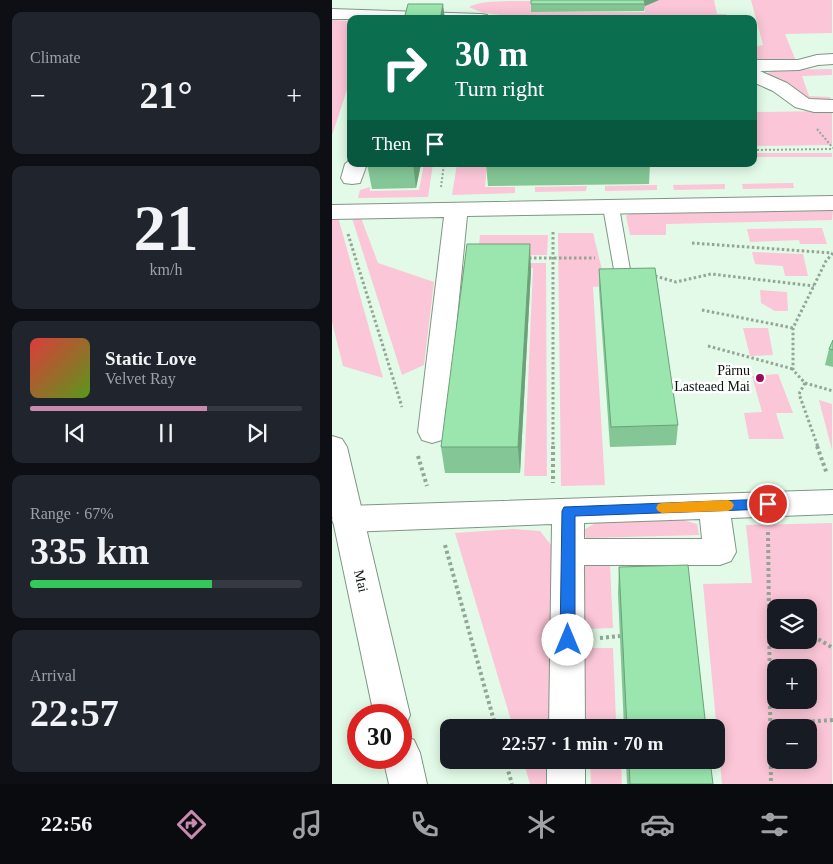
<!DOCTYPE html>
<html lang="en">
<head>
<meta charset="utf-8">
<style>
	:root { --surface:#171b24; --page:#20242c; --text:#f1f3f6; --muted:#9ea1a6; --line:#363941; --accent:#ca8aaf }
	body { margin:0; font-family:"Times New Roman",serif; background:var(--page); color:var(--text); height:100vh; display:flex; flex-direction:column; font-size:19px; white-space:nowrap }
	* { box-sizing:border-box; margin:0 }
	p { font-size:16px; color:var(--muted) }
	.icon { flex:none; width:28px; height:28px; fill:none; stroke:currentColor; stroke-width:2; stroke-linecap:round; stroke-linejoin:round }
	.map { position:relative; flex:1; overflow:hidden }
	.sheet { display:flex; flex-direction:column; gap:12px; padding:12px; background:#0d0f14; width:332px }
	.sheet>* { flex:none }
	.top-card { position:absolute; left:15px; top:15px; width:410px; height:152px; border-radius:10px; box-shadow:0 2px 12px #0003; background:#0b6e4f; color:#fff; overflow:hidden }
	.controls { position:absolute; left:435px; top:599px; display:grid; gap:10px }
	.controls a { display:grid; place-items:center; width:50px; height:50px; border-radius:10px; background:var(--surface); box-shadow:0 2px 12px #0003; font-size:25px }
	.speed { position:absolute; left:15px; top:704px; display:flex; gap:10px; font-size:25px; font-weight:700; text-align:center }
	.speed>* { display:grid; place-content:center; width:65px; height:65px; border-radius:50%; background:var(--surface); box-shadow:0 2px 12px #0003; line-height:1 }
	.speed .limit { border:8px solid #d22; background:#fff; color:#111 }
	.pin { position:absolute; display:grid; place-items:center; width:42px; height:42px; color:#fff; margin:-21px; border:2px solid #fff; border-radius:50%; box-shadow:0 1px 5px #0007 }
	.me { position:absolute; width:55px; margin:-28px; rotate:0deg; stroke-linejoin:round; filter:drop-shadow(0 0 4px #0008) }
	.turn { display:flex; align-items:center; gap:18px; height:105px; padding:0 25px; font-size:22px }
	.turn .icon { width:65px; height:65px; stroke-width:2.5 }
	.turn b { display:block; font-size:35px; line-height:42px }
	.then { display:flex; align-items:center; height:48px; padding:0 25px; background:#0003; gap:10px; font-size:19px }
	.big { font-size:38px; font-weight:700; line-height:1.1 }
	.sheet .tile { flex:1; display:flex; flex-direction:column; justify-content:center; gap:8px; min-width:0; padding:0 18px; border-radius:10px; background:var(--page) }
	.sheet .dial { align-items:center; gap:0 }
	.dial b { font-size:65px; line-height:1 }
	.song { display:flex; align-items:center; gap:15px }
	.cover { width:60px; height:60px; border-radius:8px; background:linear-gradient(135deg,hsl(0 70% 55%),hsl(90 70% 35%)) }
	.played { height:5px; border-radius:2px; background:linear-gradient(90deg,var(--accent) 65%,var(--line) 65%) }
	.keys { display:flex; justify-content:space-around; direction:ltr }
	.heat { display:flex; justify-content:space-between; align-items:center; font-size:28px; direction:ltr }
	.charge { height:8px; border-radius:4px; background:linear-gradient(90deg,#34c759 67%,var(--line) 0) }
	.trip { position:absolute; left:108px; top:719px; width:285px; height:50px; border-radius:10px; background:var(--surface); box-shadow:0 2px 12px #0003; font-weight:700; line-height:50px; text-align:center }
	.tabs { display:flex; height:80px; justify-content:space-around; align-items:center; background:#090b0e; color:var(--muted) }
	.tabs .icon { width:35px; height:35px }
	.tabs .selected { color:var(--accent) }
	.tabs b { font-size:22px; color:var(--text) }
	main { display:flex; flex:1; min-height:0 }
	.map>svg:first-child { display:block }
	.green { fill:#fbc6d7; fill-rule:evenodd }
	.lines { fill:none; stroke-linecap:round; stroke-linejoin:round }
	.lane-casing { stroke:#809685; stroke-width:2 }
	.street-casing { stroke:#809685; stroke-width:2 }
	.secondary-casing { stroke:#809685; stroke-width:2 }
	.path-far2 { stroke:#93a597; stroke-width:2; stroke-dasharray:2 2; stroke-linecap:butt }
	.path-far1 { stroke:#93a597; stroke-width:3; stroke-dasharray:2.5 2.5; stroke-linecap:butt }
	.path { stroke:#93a597; stroke-width:4; stroke-dasharray:3 3; stroke-linecap:butt }
	.lane { fill:#fff; fill-rule:evenodd }
	.street { fill:#fff; fill-rule:evenodd }
	.secondary { fill:#fff; fill-rule:evenodd }
	.wall { fill:#84c696 }
	.shaded-wall { fill:#6ca17a }
	.building { fill:#9ae6ae; stroke:#6ca17a }
	.route { fill:#1a73e8; stroke:#114b97 }
	.slow { fill:#f59e0b }
	.poi-dot { fill:#9b0958; stroke:#fff; stroke-width:2 }
	.labels { text-anchor:middle; dominant-baseline:central; stroke-width:5; stroke-linejoin:round; paint-order:stroke }
	.poi-label { font-size:14px; fill:#0a120c; stroke:#fff; text-anchor:end }
	.street-label { font-size:14px; fill:#0a120c; stroke:#fff }
</style>
</head>
<body>
<main>
<section class="sheet">
<div class="tile"><p>Climate</p>
<div class="heat"><a>−</a><b class="big">21°</b><a>+</a></div>
</div>
<div class="tile dial"><b>21</b><p>km/h</p></div>
<div class="tile">
<div class="song"><i class="cover"></i><div><b>Static Love</b><p>Velvet Ray</p></div></div>
<div class="played"></div>
<div class="keys"><svg class="icon" aria-label="previous" viewBox="0 0 24 24"><path d="M18 5L8 12l10 7zM5 5v14"/></svg><svg class="icon" aria-label="pause" viewBox="0 0 24 24"><path d="M8 5v14M16 5v14"/></svg><svg class="icon" aria-label="next" viewBox="0 0 24 24"><path d="M6 5l10 7-10 7zM19 5v14"/></svg></div>
</div>
<div class="tile"><p>Range · 67%</p><b class="big">335 km</b><div class="charge"></div></div>
<div class="tile"><p>Arrival</p><b class="big">22:57</b></div>
</section>
<div class="map">
<svg width="501" height="784" viewBox="0 0 501 784">
	<rect width="100%" height="100%" fill="#e2fae7"/>
	<g class="green">
		<path d="M327 0H382L385 14H394L395 19H206L151 13 137 7C147 0 183 1 199 1V12H313L312 4Z"/>
		<polygon points="419,0 500,0 500,33 453,34 464,61 423,61 421,58 422,47 431,45"/>
		<polygon points="0,20 19,21 19,78 0,135"/>
		<polygon points="500,69 500,75 470,76 477,96 498,97 500,103 477,103 437,78 436,73 440,70"/>
		<polygon points="500,111 500,145 421,146 421,112"/>
		<rect x="421" y="153" width="79" height="4"/>
		<polygon points="92,164 101,164 96,197 26,198 28,190 38,187 38,191 87,190"/>
		<polygon points="125,164 155,164 153,187 183,187 183,193 120,195"/>
		<polygon points="461,183 462,188 411,189 410,184"/>
		<polygon points="393,184 393,189 342,190 341,185"/>
		<polygon points="325,185 325,190 273,191 273,186"/>
		<polygon points="255,186 254,191 203,192 203,187"/>
		<polygon points="501,208 500,220 334,224 334,235 298,235 294,216 299,212"/>
		<polygon points="19,215 29,218 46,263 102,282 92,365 70,375"/>
		<polygon points="6,217 51,378 11,366 0,322 0,218"/>
		<polygon points="490,228 495,244 468,244 467,240 418,242 415,229"/>
		<polygon points="226,233 261,233 274,286 261,287 273,485 229,486"/>
		<polygon points="148,235 216,235 215,255 146,256"/>
		<polygon points="420,252 471,254 476,276 453,276 451,266 423,264"/>
		<polygon points="140,263 214,263 215,476 192,476 201,268 136,269 134,288 126,289 129,271 131,266"/>
		<polygon points="428,290 455,292 456,311 443,311 429,303"/>
		<polygon points="411,328 436,328 441,355 418,356"/>
		<polygon points="446,374 461,413 444,413 452,439 417,439 412,413 430,412 420,376"/>
		<polygon points="487,400 500,404 500,450"/>
		<polygon points="351,520 365,524 367,535 254,538 252,530 263,523"/>
		<path d="M500 523V784H390L371 584 420 583 414 525ZM444 608H476V640H444ZM444 668H476V700H444ZM444 728H476V760H444Z"/>
		<polygon points="181,529 208,531 223,550 220,727 181,727 123,533"/>
		<polygon points="251,565 278,565 281,628 253,629"/>
		<polygon points="252,648 281,648 284,720 254,722"/>
		<polygon points="191,760 219,760 219,784 198,784"/>
		<polygon points="258,760 289,760 290,784 259,784"/>
	</g>
	<g class="lines">
		<defs>
			<polygon id="lane" points="279,202 284,204 287,207 300,281 298,285 292,286 286,285 284,281 271,207 274,204"/>
			<g id="street">
				<polygon points="0,9 149,14 155,15 157,19 0,19"/>
				<polygon points="501,54 501,64 486,65 467,70 428,71 455,83 477,99 501,100 501,112 482,112 463,107 441,91 421,82 421,60 466,60 485,55"/>
				<polygon points="19,159 19,164 35,164 28,183 20,184 12,183 9,178 13,164"/>
				<polygon points="501,196 501,210 135,216 114,432 110,440 100,443 90,440 86,432 112,217 0,219 0,205"/>
				<path d="M501 490V514L399 518 404 552 399 561 388 565H252L253 728H217L220 524 15 532 4 528 0 520 4 510 15 506ZM368 519 370 539H252V523Z"/>
				<rect x="215" y="760" width="38" height="24"/>
			</g>
			<g id="secondary">
				<polygon points="0,436 10,439 15,447 78,715 73,727 69,729 69,715 42,715 0,516"/>
				<polygon points="69,734 82,740 88,753 95,784 57,784 51,758 69,758"/>
			</g>
		</defs>
		<use href="#lane" class="lane-casing"/>
		<use href="#street" class="street-casing"/>
		<use href="#secondary" class="secondary-casing"/>
		<g class="path-far2">
			<polyline points="485,129 501,148"/>
			<polyline points="421,150 501,149"/>
			<polyline points="109,187 112,164"/>
		</g>
		<g class="path-far1">
			<polyline points="221,232 221,447"/>
			<polyline points="16,234 70,407"/>
			<polyline points="360,243 500,253"/>
			<polyline points="501,253 494,261 461,328 461,370 473,383 501,391"/>
			<polyline points="197,258 263,258"/>
			<polyline points="323,276 344,282 379,274 482,286"/>
			<polyline points="370,310 461,328"/>
			<polyline points="376,346 461,369"/>
			<polyline points="473,383 467,394 486,447"/>
		</g>
		<g class="path">
			<polyline points="221,446 221,483"/>
			<polyline points="485,446 495,474"/>
			<polyline points="86,456 95,486"/>
			<polyline points="436,532 439,784"/>
			<polyline points="113,545 164,728"/>
			<polyline points="438,609 444,612"/>
			<polyline points="476,633 501,648"/>
			<polyline points="268,638 288,636"/>
			<polyline points="438,724 501,720"/>
			<polyline points="173,760 180,784"/>
		</g>
		<use href="#lane" class="lane"/>
		<use href="#street" class="street"/>
		<use href="#secondary" class="secondary"/>
	</g>
	<g class="wall">
		<polygon points="327,0 313,6 312,11 199,12 199,4"/>
		<polygon points="35,164 89,164 84,188 40,189"/>
		<polygon points="154,164 318,164 317,184 156,186"/>
		<polygon points="267,269 346,425 344,445 278,447 267,289"/>
		<polygon points="199,270 188,473 113,473 109,447"/>
		<polygon points="501,340 501,367 493,365 497,349"/>
		<polygon points="287,567 374,728 292,728 286,593"/>
		<polygon points="294,760 378,760 381,784 295,784"/>
	</g>
	<g class="shaded-wall">
		<polygon points="312,0 327,0 313,6"/>
		<polygon points="111,4 113,19 108,19"/>
		<polygon points="81,164 89,164 84,188"/>
		<polygon points="198,244 199,270 188,473 186,447"/>
	</g>
	<g class="building">
		<polygon points="199,0 312,0 313,4 199,4"/>
		<polygon points="76,4 111,4 108,19 72,19"/>
		<polygon points="135,244 198,244 186,447 109,447"/>
		<polygon points="323,268 346,425 279,427 267,269"/>
		<polygon points="501,340 501,350 497,349"/>
		<polygon points="356,565 374,728 295,728 287,567"/>
		<polygon points="297,760 378,760 381,784 298,784"/>
	</g>
	<polygon class="route" points="436,499 441,501 442,504 441,508 436,509 243,516 243,640 241,645 236,647 231,645 228,640 230,511 232,507"/>
	<polygon class="slow" points="396,500 400,502 402,505 400,509 396,511 330,513 326,511 324,508 326,504 330,503"/>
	<circle class="poi-dot" cx="428" cy="378" r="5"/>
	<g class="labels">
		<g class="poi-label">
			<text x="418" y="370">Pärnu<tspan x="418" dy="16">Lasteaed Mai</tspan></text>
		</g>
		<g class="street-label">
			<text transform="translate(29 581) rotate(77)">Mai</text>
		</g>
	</g>
</svg>
<div class="controls">
<a><svg class="icon" aria-label="layers" viewBox="0 0 24 24"><path d="M12 4l9 5-9 5-9-5zM3 14l9 5 9-5"/></svg></a>
<a>+</a>
<a>−</a>
</div>
<div class="speed"><div class="limit">30</div></div>
<div class="pin" style="left:436px;top:504px;background:#d93025"><svg class="icon" aria-label="arrive" viewBox="0 0 24 24"><path d="M6 21V4h12l-3 4 3 4H6"/></svg></div>
<svg class="me" style="left:236px;top:640px" viewBox="-20 -20 40 40"><circle r="19" fill="#fff"/><path d="M0-13L10 11 0 6-10 11z" fill="#1a73e8"/></svg>
<div class="trip">22:57 · 1 min · 70 m</div>
<div class="top-card">
<div class="turn"><svg class="icon" aria-label="right" viewBox="0 0 24 24"><path d="M7 20v-9h11M14 6l5 5-5 5"/></svg><div><b>30 m</b>Turn right</div></div>
<div class="then">Then<svg class="icon" aria-label="arrive" viewBox="0 0 24 24"><path d="M6 21V4h12l-3 4 3 4H6"/></svg></div>
</div>
</div>
</main>
<nav class="tabs">
<b>22:56</b>
<svg class="icon selected" aria-label="directions" viewBox="0 0 24 24"><path d="M12 3l9 9-9 9-9-9zM9 14v-3h6M13 9l2 2-2 2"/></svg>
<svg class="icon" aria-label="music" viewBox="0 0 24 24"><path d="M9 18V5l10-2v13"/><circle cx="6" cy="18" r="3"/><circle cx="16" cy="16" r="3"/></svg>
<svg class="icon" aria-label="phone" viewBox="0 0 24 24"><path d="M5 4h4l2 5-3 2q2 4 5 5l2-3 5 2v4C11 20 4 13 5 4z"/></svg>
<svg class="icon" aria-label="climate" viewBox="0 0 24 24"><path d="M12 3v18M4 7l16 10M4 17L20 7"/></svg>
<svg class="icon" aria-label="car" viewBox="0 0 24 24"><path d="M5 17H2v-5l4-1 3-4h7l3 4 3 1v5h-3M9 17h6M6 11h13"/><circle cx="7" cy="17" r="2"/><circle cx="17" cy="17" r="2"/></svg>
<svg class="icon" aria-label="filters" viewBox="0 0 24 24"><path d="M4 7h16M4 17h16"/><circle cx="9" cy="7" r="2"/><circle cx="15" cy="17" r="2"/></svg>
</nav>
</body>
</html>
